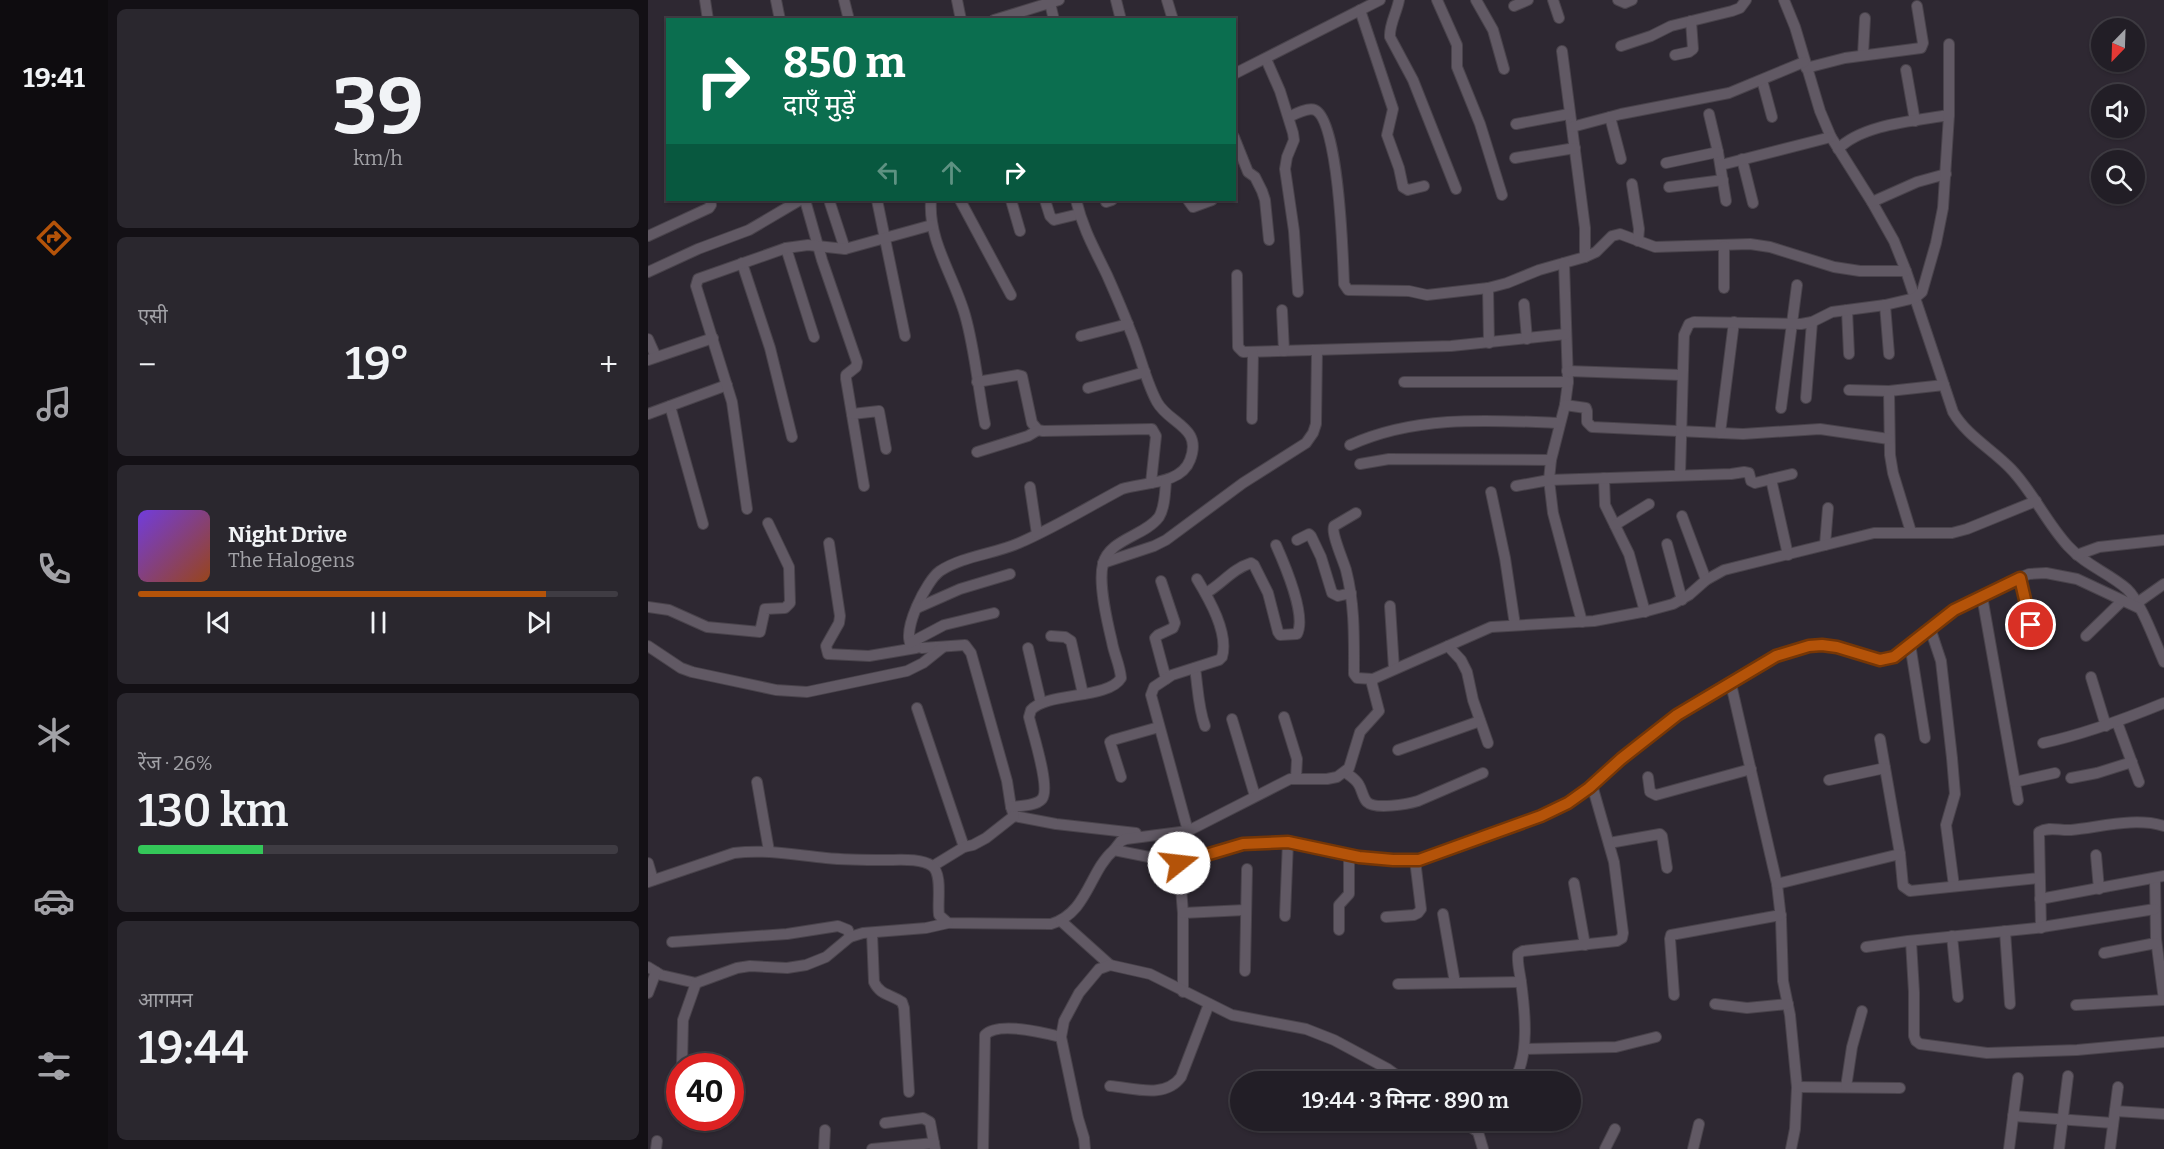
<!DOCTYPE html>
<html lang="hi">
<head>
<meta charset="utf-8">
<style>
	:root { --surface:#221e26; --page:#2a272e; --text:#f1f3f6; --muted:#a2a2a7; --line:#3f3c43; --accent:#b45309 }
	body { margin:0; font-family:Bitter,"Noto Sans Devanagari",serif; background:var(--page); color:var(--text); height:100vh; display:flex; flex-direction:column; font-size:22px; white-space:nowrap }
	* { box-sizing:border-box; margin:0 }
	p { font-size:20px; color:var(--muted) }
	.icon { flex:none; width:33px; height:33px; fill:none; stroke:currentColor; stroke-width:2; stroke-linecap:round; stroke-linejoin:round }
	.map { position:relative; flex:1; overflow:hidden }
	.sheet { display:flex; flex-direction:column; gap:9px; padding:9px; background:#131015; width:540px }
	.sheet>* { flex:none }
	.hud { position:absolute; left:18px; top:18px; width:570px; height:183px; border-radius:0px; box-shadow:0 2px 4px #0004,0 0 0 2px var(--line); background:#0b6e4f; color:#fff; overflow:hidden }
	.needle { width:39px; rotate:203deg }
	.fabs { position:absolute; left:1443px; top:18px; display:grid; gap:12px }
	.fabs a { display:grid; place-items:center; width:54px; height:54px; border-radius:50%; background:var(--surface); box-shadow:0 2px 4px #0004,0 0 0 2px var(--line); font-size:30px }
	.speed { position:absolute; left:18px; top:1053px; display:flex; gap:12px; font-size:30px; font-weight:700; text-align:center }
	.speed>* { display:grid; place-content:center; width:78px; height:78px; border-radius:50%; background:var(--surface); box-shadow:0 2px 4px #0004,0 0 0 2px var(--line); line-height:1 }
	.speed .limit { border:9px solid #d22; background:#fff; color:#111 }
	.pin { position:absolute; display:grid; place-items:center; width:51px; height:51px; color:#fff; margin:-26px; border:3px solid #fff; border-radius:50%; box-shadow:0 2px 6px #0007 }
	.me { position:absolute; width:66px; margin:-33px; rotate:74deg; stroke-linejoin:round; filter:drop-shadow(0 0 4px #0008) }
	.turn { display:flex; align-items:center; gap:21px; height:126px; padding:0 18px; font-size:27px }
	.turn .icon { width:78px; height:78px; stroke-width:2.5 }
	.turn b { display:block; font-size:42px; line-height:51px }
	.lanes { display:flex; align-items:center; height:57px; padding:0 18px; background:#0003; justify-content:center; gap:30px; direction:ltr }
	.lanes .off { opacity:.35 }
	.big { font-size:45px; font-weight:600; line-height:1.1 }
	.sheet .card { flex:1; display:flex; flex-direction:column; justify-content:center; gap:9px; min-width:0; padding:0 21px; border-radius:9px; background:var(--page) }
	.sheet .dial { align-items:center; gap:0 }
	.dial b { font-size:78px; line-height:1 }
	.song { display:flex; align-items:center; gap:18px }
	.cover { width:72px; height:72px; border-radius:9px; background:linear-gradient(135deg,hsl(260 70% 55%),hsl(20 70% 35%)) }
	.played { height:6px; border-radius:3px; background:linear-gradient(90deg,var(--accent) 85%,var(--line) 85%) }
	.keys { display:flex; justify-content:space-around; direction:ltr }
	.heat { display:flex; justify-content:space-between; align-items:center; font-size:33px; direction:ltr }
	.charge { height:9px; border-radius:4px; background:linear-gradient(90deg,#34c759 26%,var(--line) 0) }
	.trip { position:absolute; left:582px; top:1071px; width:351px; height:60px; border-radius:30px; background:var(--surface); box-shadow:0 2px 4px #0004,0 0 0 2px var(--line); font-weight:600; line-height:60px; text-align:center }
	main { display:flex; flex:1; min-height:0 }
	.tabs { display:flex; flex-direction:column; width:108px; justify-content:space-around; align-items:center; background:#0e0c0f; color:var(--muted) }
	.tabs .icon { width:42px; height:42px }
	.tabs .current { color:var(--accent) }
	.tabs b { font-size:27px; color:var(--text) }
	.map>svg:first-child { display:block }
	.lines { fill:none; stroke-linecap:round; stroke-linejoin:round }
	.minor-casing { stroke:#49434b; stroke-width:12 }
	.minor { stroke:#615964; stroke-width:10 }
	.route-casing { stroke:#753606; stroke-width:15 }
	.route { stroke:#b45309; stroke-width:10 }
</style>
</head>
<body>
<main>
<nav class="tabs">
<b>19:41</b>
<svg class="icon current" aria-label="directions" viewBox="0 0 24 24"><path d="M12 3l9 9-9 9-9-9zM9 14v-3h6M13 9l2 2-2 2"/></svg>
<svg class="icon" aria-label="music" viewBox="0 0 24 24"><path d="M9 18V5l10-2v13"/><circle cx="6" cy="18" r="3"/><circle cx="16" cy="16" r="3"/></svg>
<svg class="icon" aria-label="phone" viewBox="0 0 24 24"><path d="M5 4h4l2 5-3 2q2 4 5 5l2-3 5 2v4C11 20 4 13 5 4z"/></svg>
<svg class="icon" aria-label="climate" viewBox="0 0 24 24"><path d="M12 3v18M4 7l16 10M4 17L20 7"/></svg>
<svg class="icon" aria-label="car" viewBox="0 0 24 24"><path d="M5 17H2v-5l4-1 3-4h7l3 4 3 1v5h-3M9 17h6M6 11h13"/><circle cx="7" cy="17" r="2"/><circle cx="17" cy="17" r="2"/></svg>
<svg class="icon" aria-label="filters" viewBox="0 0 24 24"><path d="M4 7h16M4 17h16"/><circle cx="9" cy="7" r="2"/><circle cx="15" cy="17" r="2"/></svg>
</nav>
<section class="sheet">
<div class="card dial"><b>39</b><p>km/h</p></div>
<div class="card"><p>एसी</p>
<div class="heat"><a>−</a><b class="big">19°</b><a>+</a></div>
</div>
<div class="card">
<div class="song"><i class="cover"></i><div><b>Night Drive</b><p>The Halogens</p></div></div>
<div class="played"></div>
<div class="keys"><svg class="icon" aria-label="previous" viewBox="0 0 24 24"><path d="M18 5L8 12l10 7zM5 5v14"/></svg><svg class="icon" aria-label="pause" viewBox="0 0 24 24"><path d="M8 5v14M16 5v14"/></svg><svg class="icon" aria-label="next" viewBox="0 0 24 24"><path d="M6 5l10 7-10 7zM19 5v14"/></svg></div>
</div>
<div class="card"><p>रेंज · 26%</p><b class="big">130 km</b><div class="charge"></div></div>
<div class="card"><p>आगमन</p><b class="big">19:44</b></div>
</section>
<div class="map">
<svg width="1516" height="1149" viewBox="0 0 1516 1149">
	<rect width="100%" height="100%" fill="#2e2832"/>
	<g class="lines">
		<defs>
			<g id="minor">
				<polyline points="57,0 60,20"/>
				<polyline points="128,0 132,20"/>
				<polyline points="196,0 201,20"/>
				<polyline points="309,0 313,20"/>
				<polyline points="468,0 473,20"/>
				<polyline points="519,0 525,20"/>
				<path d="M751 0C749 12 741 25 742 37L765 80 808 189"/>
				<polyline points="789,0 809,45 809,67 832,124 854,195"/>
				<polyline points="828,0 845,30 856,69"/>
				<polyline points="905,0 911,18"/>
				<polyline points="970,0 977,3 984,0"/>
				<path d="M1136 0 1147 27 1172 111 1183 137 1224 202 1246 241 1258 271 1305 412C1319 436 1344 449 1363 469 1385 492 1398 522 1420 546 1437 565 1461 573 1479 589 1493 602 1507 642 1516 662"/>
				<polyline points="402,3 406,20"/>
				<polyline points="866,6 880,0"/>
				<polyline points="712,10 745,109 739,135 751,168 755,187 760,190 776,186"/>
				<polyline points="346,20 411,0"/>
				<polyline points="973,46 1003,36 1023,26 1084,11 1092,8 1098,0"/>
				<polyline points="914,51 937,228 937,257"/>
				<polyline points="1027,55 1041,52 1045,49 1043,21"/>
				<polyline points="1215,55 1217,18"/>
				<polyline points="618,59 632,91 645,133 646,140 639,157 637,169 646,231 650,292"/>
				<polyline points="1158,68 1197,58 1273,48 1275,43 1269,6"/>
				<polyline points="1258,70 1267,121"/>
				<polyline points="586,74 732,0"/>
				<polyline points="1114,80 1124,117"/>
				<polyline points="1061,114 1070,152 1078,201"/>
				<path d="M641 117C647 114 660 107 667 110 691 120 695 258 696 284L700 290 761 291 779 295 840 288 859 283 891 270 937 257 948 252 964 236 972 234 1007 247 1102 244 1122 247 1186 267 1212 271H1258"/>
				<polyline points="962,117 973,159"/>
				<polyline points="868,124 921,114"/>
				<polyline points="924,127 973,114 1081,93 1156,62"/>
				<polyline points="586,137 600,172 607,177 614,191 617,200 621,240"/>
				<path d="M1190 149C1215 124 1266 121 1301 115"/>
				<polyline points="867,158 927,148"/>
				<polyline points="1094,159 1105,203"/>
				<polyline points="1018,163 1070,152"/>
				<polyline points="1073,165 1183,137"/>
				<polyline points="984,184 991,229 990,241"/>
				<polyline points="1021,187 1075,180"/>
				<polyline points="157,200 174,260 209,362 208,367 198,375 198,379 216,486"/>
				<polyline points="229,200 257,336"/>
				<path d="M283 200C280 241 306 276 317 315 327 350 330 388 337 424"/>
				<polyline points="312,200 363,295"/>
				<polyline points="363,200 372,231"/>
				<polyline points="397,200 402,216 406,220 431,214"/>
				<path d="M428 200C435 229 446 248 459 275 467 293 475 311 482 330 492 353 497 380 509 402 521 424 555 427 542 460 533 485 494 482 474 489 440 507 406 528 371 543 346 554 315 556 292 571 278 581 254 630 263 645L274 648 317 645 323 653 359 781 363 807 366 816 408 824 488 833"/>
				<polyline points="540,200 545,207 564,200"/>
				<polyline points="458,202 464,200"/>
				<polyline points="1224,202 1269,182 1298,174"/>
				<polyline points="182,203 197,249"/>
				<polyline points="0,236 61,208 63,205 62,200"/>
				<polyline points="138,248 166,337"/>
				<polyline points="94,263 122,348 144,437"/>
				<polyline points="916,263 920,382 917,405 903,460 901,480 905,513 934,622"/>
				<polyline points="0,272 50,249 101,230 152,200"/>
				<polyline points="589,275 590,347 595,352 803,346 918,334"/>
				<polyline points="840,288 841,343"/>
				<polyline points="1076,288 1076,246"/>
				<polyline points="876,304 879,339"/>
				<polyline points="1237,305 1241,354"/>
				<polyline points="634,310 636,351"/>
				<polyline points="1199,310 1201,354"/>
				<polyline points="433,336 480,324"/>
				<polyline points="0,339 8,357"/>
				<polyline points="0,360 65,338"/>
				<polyline points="919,371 1034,375"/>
				<polyline points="329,382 370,375 374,376 384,423 390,430 395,431 504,429 508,436 503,483"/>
				<polyline points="756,382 920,382"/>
				<polyline points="440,388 497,372"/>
				<polyline points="1201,390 1241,391 1296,385"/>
				<polyline points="1241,391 1242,455 1245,473 1263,532"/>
				<polyline points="1158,398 1164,322"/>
				<polyline points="917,405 938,408 939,411 939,422 944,427 1095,434 1172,429 1241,439"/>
				<polyline points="22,406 55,524"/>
				<polyline points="1133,408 1149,285"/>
				<polyline points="0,414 79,385"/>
				<polyline points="204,414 231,411 238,449"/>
				<polyline points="604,419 605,352"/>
				<polyline points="1072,433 1086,322"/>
				<path d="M702 445C768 415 841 420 912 423"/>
				<polyline points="329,452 380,436 390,430"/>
				<polyline points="712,464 741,459 903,460"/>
				<polyline points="1032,475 1036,335 1041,324 1046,322 1153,324 1164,322 1184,312 1237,305 1267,298 1274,292 1288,243 1295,208 1301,115 1301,44"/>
				<polyline points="956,478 957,505 981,554 997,612"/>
				<polyline points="1123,479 1140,555"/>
				<polyline points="868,486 901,480 1083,474 1096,472 1101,473 1103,481 1107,483 1144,474"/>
				<polyline points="382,487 389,534"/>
				<polyline points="843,492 857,558 867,625"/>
				<polyline points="99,509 84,402 48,286 50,279 138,248 160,245 197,249 284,225"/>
				<path d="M708 513 686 526C683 533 695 560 698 570 707 605 706 639 706 674L709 678 725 679"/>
				<polyline points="1034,516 1058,580"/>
				<polyline points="967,525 1001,504"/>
				<polyline points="649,540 661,534 663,536 673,557 684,593 690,596 703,593"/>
				<polyline points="181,543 192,616 191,623 178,646 180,654 221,656 268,648"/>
				<polyline points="1019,544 1034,600"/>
				<polyline points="1177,545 1180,508"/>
				<polyline points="1429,555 1451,547 1516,540"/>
				<polyline points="455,563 506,546 518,540 595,483 658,443 665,433 668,424 669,350"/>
				<polyline points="1372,578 1379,603 1385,637"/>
				<polyline points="513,581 527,623 525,628 510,635 507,638 518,679"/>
				<path d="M558 593C574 584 584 569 603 563L606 565 620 593 630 632 632 635 649 634C659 616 636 563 628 545"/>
				<polyline points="1334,596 1370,800"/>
				<polyline points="1489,603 1516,584"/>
				<polyline points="742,606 746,669"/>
				<polyline points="0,607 21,610 59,627 112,632 117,609 137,608 142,603 141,567 120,523"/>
				<polyline points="269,608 312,589 362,574"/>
				<polyline points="1282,628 1293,661 1304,758 1307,794 1298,825 1306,886"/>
				<polyline points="403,636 417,637 423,641 435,694"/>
				<polyline points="1438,636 1474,601"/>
				<polyline points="262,643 296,625 346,613"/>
				<polyline points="1262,644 1277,738"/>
				<polyline points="0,646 33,668 44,672 128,690 159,692 259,671 275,663 295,647"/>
				<polyline points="800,646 813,660 819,672 825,700 840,743"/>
				<polyline points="380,648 393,703"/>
				<path d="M547 668C550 688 550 707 557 726"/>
				<polyline points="1443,677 1458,726"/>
				<polyline points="1083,684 1129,884 1133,919 1135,981 1142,1015 1149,1087 1147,1129 1143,1149"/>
				<polyline points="269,708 316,847"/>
				<polyline points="636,717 649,759 648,778"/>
				<polyline points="584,719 607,796"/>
				<polyline points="1469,722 1491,782"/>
				<polyline points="1232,739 1252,854 1255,886 1262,891 1391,878"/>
				<path d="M1395 743C1437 734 1477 719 1516 703"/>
				<polyline points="750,750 832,721"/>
				<path d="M697 772C702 776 708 779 711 785 714 790 715 798 719 802 727 810 760 804 770 801L835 773"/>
				<polyline points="473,777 462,742 465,740 511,727"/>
				<polyline points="1000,777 1002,792 1008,795 1103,769"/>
				<polyline points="1423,778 1449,773 1484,762"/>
				<polyline points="1181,780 1237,768"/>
				<polyline points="109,782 121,851"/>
				<polyline points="1367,782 1407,773"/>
				<path d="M363 807C372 806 388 806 394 799 403 788 384 731 381 717L383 710C399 692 461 699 473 678 472 665 466 654 464 642 459 621 450 583 455 564 461 539 497 536 511 517 517 507 517 492 518 481"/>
				<path d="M540 831 503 695 506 687 524 675 571 660 574 657C581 633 561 599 549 579"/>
				<polyline points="961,843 1012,834 1014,836 1019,868"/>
				<polyline points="466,850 473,841 478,839 540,831 642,779 679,779 689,777 701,768 712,732 731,711 724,684 725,679 843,627 946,621 999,611 1025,604 1041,595 1058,580 1076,570 1088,567 1226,533 1304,533 1319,529 1388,501"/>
				<polyline points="1448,855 1451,889"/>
				<polyline points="0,863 5,880"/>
				<polyline points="531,863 535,913 535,992"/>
				<polyline points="285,866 316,847 325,845 338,838 366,816"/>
				<polyline points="1507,879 1508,939 1516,1000"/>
				<path d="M0 882 86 853C118 849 147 855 178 858 198 860 219 860 239 860 251 860 273 858 284 866 295 874 289 903 291 915L300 923 403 924C440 913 441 871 466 850L531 863 595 844 640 841 712 857 745 860H771L893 816 920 803 941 788 973 759 1029 715 1128 656 1161 646 1174 645 1189 647 1232 660 1247 657 1306 610 1361 582 1381 574 1398 573 1429 579 1491 608"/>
				<polyline points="926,883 937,945"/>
				<polyline points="1129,884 1252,854"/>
				<polyline points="1392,899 1516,876"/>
				<polyline points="535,913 597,910"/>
				<polyline points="795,914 807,983"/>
				<polyline points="637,916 640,841"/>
				<polyline points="738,917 766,915 770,913 773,909 767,860"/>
				<polyline points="413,921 462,965"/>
				<path d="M1393 928 1391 832C1401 826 1412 831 1423 830 1453 827 1487 817 1516 826"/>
				<polyline points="691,930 691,905 701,894 701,855"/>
				<polyline points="1357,931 1362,1004"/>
				<path d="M224 933 226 982C232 995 242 994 254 1002L256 1008 261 1092"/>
				<polyline points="1304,936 1310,997"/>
				<polyline points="1263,941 1266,992 1266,1036 1268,1041 1272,1044 1339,1053 1429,1050 1516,1042"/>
				<polyline points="24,942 139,934 190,926 200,930 202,937"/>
				<polyline points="1218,947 1260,941 1388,928 1507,909"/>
				<polyline points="1456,953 1508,943"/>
				<polyline points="0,967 13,975 48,983 89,968 102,966 139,968 158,965 178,957 202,937 215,933 278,928 300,923"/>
				<polyline points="597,971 599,869"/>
				<polyline points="750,984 873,982"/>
				<polyline points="0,993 8,972"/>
				<polyline points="1026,995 1022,939 1023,935 1133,915"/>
				<polyline points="1067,1004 1099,1008 1140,1004"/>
				<polyline points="1428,1005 1516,1000"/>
				<polyline points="876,1049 968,1047 1008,1037"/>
				<polyline points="34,1066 35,1020 48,983"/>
				<polyline points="30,1076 32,1075"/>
				<path d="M865 1082C882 1057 877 1011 873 982 872 973 869 964 870 954L875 951 969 941 974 938 975 933 966 862 944 785"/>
				<path d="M462 1086C486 1088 517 1099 533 1077L561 1004"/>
				<polyline points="1149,1087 1252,1088"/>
				<polyline points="1198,1087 1204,1047 1214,1011"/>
				<polyline points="1467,1111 1516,1114"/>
				<polyline points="1365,1116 1465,1123"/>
				<polyline points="813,1120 830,1132 835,1149"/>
				<polyline points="237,1123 275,1118 282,1122 287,1149"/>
				<polyline points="830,1132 834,1120"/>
				<polyline points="8,1149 9,1141"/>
				<polyline points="176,1149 177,1130"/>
				<polyline points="224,1149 286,1143"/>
				<path d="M335 1149 337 1035C350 1021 397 1033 413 1037"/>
				<polyline points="437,1149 436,1138 430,1118 413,1037 416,1021 431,993 451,969 462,965 502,974 584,1015 658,1029 686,1040 740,1069 758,1082"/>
				<polyline points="957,1149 967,1129"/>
				<polyline points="1045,1149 1051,1124"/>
				<polyline points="1361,1149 1370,1078"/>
				<polyline points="1411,1149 1420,1076"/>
				<polyline points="1462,1149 1470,1087"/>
			</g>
		</defs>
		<use href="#minor" class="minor-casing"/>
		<use href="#minor" class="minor"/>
	</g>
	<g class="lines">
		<defs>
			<polyline id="route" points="531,863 595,844 640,842 711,857 745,860 771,860 893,816 920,803 941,788 973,759 1029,715 1128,656 1161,646 1174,645 1189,647 1232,660 1246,657 1306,610 1372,578 1383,625"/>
		</defs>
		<use href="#route" class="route-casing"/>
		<use href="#route" class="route"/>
	</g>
</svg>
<div class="fabs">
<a><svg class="needle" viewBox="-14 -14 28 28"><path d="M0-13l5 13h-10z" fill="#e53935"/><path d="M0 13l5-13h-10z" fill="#a2a2a7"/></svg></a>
<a><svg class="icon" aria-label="sound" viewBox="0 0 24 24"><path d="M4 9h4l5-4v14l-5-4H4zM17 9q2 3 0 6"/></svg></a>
<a><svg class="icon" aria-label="search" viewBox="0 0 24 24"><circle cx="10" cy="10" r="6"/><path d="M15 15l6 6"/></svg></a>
</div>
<div class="speed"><div class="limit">40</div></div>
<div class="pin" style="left:1383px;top:625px;background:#d93025"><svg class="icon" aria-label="arrive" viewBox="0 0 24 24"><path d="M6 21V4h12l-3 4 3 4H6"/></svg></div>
<svg class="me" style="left:531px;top:863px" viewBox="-20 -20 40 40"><circle r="19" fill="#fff"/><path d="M0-13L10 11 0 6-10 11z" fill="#b45309"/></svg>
<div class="trip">19:44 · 3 मिनट · 890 m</div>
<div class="hud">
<div class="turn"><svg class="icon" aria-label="right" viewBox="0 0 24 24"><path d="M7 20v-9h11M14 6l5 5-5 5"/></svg><div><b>850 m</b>दाएँ मुड़ें</div></div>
<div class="lanes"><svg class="icon off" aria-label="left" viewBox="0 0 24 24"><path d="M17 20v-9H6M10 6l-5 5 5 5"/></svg><svg class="icon off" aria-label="ahead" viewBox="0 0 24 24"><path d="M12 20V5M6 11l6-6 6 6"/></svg><svg class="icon" aria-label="right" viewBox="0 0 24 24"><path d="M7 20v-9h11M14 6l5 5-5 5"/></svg></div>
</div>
</div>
</main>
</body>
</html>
